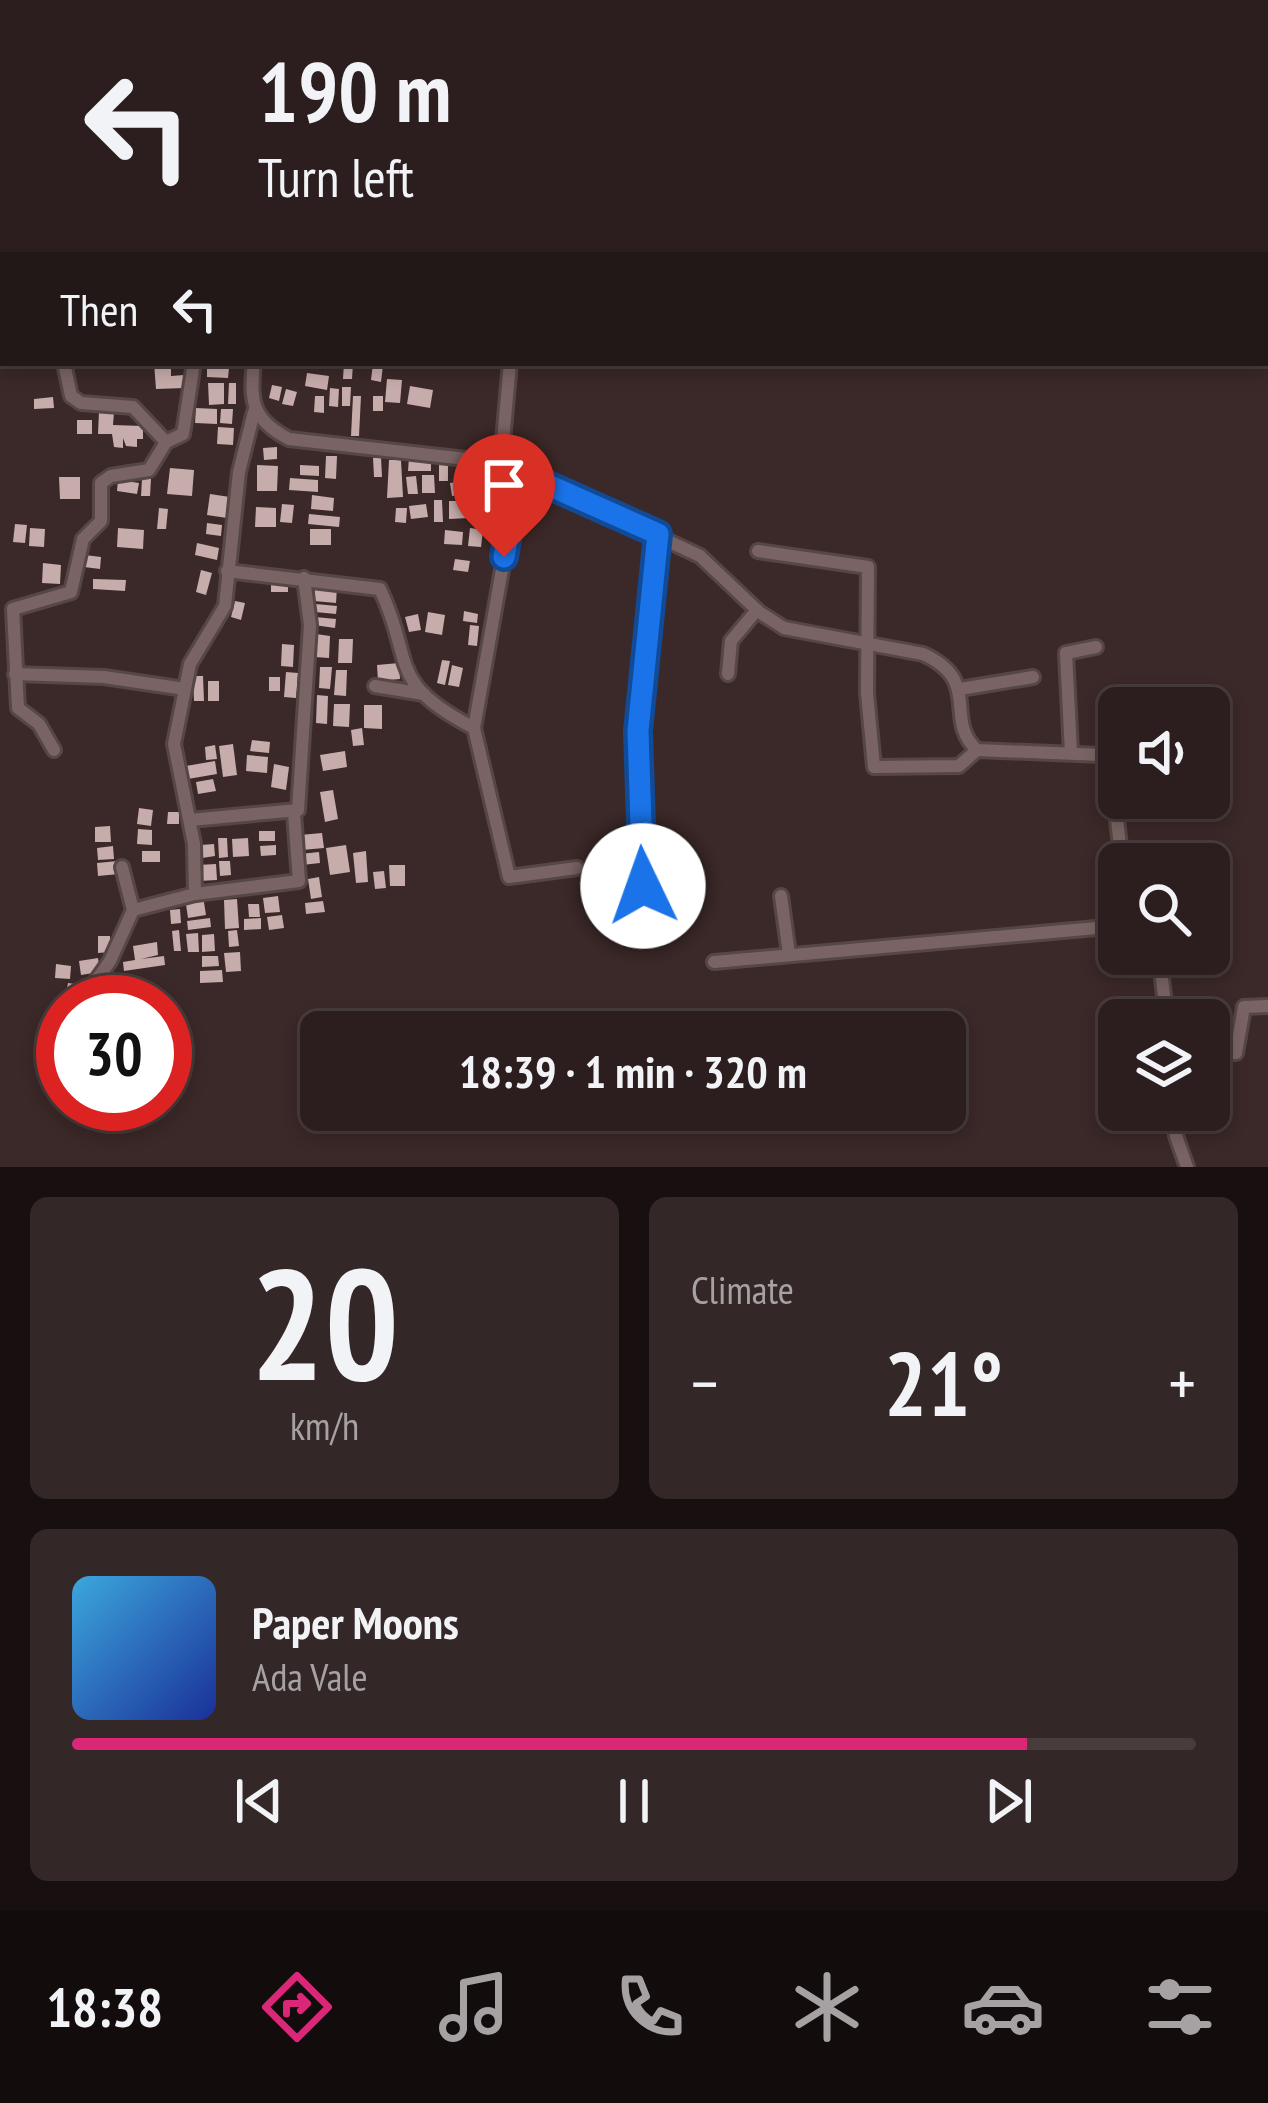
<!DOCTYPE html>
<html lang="en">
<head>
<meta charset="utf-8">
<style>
	:root { --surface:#2c1e1e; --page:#342727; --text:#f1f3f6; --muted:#a6a2a4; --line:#483c3c; --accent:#db2777 }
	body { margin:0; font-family:"PT Sans Narrow",sans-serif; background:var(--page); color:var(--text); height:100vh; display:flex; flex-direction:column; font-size:45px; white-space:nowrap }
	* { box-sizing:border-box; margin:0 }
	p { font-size:39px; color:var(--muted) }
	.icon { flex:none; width:66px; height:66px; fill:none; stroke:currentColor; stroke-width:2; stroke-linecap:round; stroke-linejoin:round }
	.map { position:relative; height:1167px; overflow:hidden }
	.sheet { display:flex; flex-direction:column; gap:30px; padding:30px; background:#181010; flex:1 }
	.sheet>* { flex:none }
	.hud { position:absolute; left:0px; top:0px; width:1269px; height:366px; box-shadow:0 6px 18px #0003,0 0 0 3px var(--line); background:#2c1e1e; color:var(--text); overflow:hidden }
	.buttons { position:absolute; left:1098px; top:687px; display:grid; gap:24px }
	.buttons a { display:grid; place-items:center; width:132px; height:132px; border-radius:18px; background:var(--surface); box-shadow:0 6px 18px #0003,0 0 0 3px var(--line); font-size:60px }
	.speed { position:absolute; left:36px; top:975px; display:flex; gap:24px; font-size:60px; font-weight:700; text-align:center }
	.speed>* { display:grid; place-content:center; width:156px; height:156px; border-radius:50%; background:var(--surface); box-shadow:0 6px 18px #0003,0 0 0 3px var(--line); line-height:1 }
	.speed .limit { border:18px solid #d22; background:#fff; color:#111 }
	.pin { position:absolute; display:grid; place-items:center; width:102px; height:102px; color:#fff; margin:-123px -51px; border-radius:50% 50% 50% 0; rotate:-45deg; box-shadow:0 0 12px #0007 }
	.pin .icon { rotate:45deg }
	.me { position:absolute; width:132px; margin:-66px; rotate:357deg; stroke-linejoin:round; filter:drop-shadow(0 0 9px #0008) }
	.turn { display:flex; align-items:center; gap:42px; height:252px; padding:0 60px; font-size:54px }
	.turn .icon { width:156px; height:156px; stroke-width:2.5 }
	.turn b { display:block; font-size:84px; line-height:102px }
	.then { display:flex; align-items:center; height:114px; padding:0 60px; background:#0003; gap:24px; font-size:45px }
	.big { font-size:90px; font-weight:700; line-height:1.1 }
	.sheet .card { flex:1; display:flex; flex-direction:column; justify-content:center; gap:18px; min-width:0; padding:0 42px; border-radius:18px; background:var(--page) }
	.sheet .dial { align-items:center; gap:0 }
	.dial b { font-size:156px; line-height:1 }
	.song { display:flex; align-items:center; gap:36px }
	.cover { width:144px; height:144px; border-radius:18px; background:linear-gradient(135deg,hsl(200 70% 55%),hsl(230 70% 35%)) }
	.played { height:12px; border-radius:6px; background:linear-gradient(90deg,var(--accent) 85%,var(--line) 85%) }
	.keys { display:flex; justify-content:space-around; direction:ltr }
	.heat { display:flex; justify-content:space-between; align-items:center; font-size:66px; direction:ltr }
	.sheet .tiles { flex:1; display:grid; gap:30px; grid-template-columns:1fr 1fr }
	.card:last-child { grid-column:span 2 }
	.trip { position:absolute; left:300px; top:1011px; width:666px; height:120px; border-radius:18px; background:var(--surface); box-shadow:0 6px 18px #0003,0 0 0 3px var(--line); font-weight:700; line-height:120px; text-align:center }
	.tab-bar { display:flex; height:192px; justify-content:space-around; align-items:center; background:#120c0c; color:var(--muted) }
	.tab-bar .icon { width:84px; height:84px }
	.tab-bar .active { color:var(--accent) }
	.tab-bar b { font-size:54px; color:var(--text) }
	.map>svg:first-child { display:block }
	.building { fill:#c6acab }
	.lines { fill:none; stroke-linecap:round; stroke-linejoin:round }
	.street-casing { stroke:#564645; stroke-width:18 }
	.path { stroke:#897978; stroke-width:3; stroke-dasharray:6 6; stroke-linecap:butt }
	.street { stroke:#7a6363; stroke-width:12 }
	.route-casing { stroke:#114b97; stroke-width:30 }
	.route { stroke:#1a73e8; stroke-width:21 }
</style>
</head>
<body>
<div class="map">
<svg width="1268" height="1167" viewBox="0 0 1268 1167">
	<rect width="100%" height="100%" fill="#3b2828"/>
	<g class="building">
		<polygon points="154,363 171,363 171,376 184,375 185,388 156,389"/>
		<polygon points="344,363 353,363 352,379 343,379"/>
		<polygon points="373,364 383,365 381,382 371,380"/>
		<polygon points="207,367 229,368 228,378 207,377"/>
		<polygon points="307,373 329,376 327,390 305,386"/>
		<polygon points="387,379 402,380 400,403 385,402"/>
		<polygon points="208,383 224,383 224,404 209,405"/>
		<polygon points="229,383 236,383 236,404 228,404"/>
		<polygon points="272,385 282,387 279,401 269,398"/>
		<polygon points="410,386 433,390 430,408 407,404"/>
		<polygon points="342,387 351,387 350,406 342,406"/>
		<polygon points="330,388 339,389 338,407 329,406"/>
		<polygon points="286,389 297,392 293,406 282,404"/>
		<polygon points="315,396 324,396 324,413 314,412"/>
		<polygon points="353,396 361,396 359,436 351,436"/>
		<rect x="373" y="396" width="10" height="15"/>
		<polygon points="53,397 54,408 34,409 34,399"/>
		<polygon points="196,408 217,409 217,424 195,423"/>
		<polygon points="221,409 233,409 232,424 220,423"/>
		<polygon points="99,411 114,412 113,425 143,426 143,439 137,439 137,447 126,446 123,438 123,448 114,447 112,434 98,434"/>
		<rect x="77" y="420" width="15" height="14"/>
		<polygon points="218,427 234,428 233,445 217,444"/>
		<polygon points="277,447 277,459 264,460 263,448"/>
		<polygon points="326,456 337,456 336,479 325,478"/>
		<polygon points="439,456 448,457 448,481 439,481"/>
		<polygon points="381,457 382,477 374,477 373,458"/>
		<polygon points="409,457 431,457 431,471 408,471"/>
		<polygon points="389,460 401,460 403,497 387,498"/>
		<polygon points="257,465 278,466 277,491 257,491"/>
		<polygon points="300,465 319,466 319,476 300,475"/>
		<polygon points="170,468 194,470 192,496 167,494"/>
		<polygon points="422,475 434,475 435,493 422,493"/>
		<polygon points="416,476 418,494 408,494 406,477"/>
		<polygon points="59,477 80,477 80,499 60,499"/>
		<polygon points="290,478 318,480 318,492 289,490"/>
		<polygon points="142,479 151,479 150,496 141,496"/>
		<polygon points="118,480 139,483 137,494 117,491"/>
		<polygon points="465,481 466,494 452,496 450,483"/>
		<polygon points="210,494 230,497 227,518 207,515"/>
		<polygon points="312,495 334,498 333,511 311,509"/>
		<polygon points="434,500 442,500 443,522 434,522"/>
		<polygon points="449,501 469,501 469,518 449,519"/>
		<polygon points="282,504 294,505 292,523 280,522"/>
		<polygon points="426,504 428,517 411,519 409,506"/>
		<polygon points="256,507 276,508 276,527 255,527"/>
		<polygon points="159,508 168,509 166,529 157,529"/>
		<polygon points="396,508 407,508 406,523 395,522"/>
		<polygon points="309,514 340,517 339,527 308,524"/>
		<polygon points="207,523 222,525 221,536 206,534"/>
		<polygon points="15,524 27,525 25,543 13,542"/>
		<polygon points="30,528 45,529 44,547 29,546"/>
		<polygon points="118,528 144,530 143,549 117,547"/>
		<polygon points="470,528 483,530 481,547 468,546"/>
		<rect x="310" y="529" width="21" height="16"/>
		<polygon points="445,530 463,532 462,545 444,544"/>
		<polygon points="197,543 219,548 217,560 195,555"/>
		<polygon points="85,555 101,557 100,569 84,567"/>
		<polygon points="455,559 470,561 468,572 453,570"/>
		<polygon points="43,563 61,565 60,584 42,583"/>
		<polygon points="201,570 212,573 206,595 196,592"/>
		<polygon points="93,579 126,580 125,591 93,589"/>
		<polygon points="271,582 288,583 288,592 271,592"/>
		<polygon points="315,586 337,587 336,603 314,601"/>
		<polygon points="235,601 245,603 241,620 231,617"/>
		<polygon points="316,604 337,606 336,614 315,612"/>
		<polygon points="464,611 478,614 477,623 463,621"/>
		<polygon points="428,612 445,615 442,635 425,632"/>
		<polygon points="418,614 421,630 409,632 405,617"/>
		<polygon points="315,617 336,619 335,628 314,625"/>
		<polygon points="470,625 479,626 477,646 468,645"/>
		<polygon points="316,634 330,636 329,658 315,657"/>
		<polygon points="339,639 353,639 352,663 338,663"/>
		<polygon points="282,644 294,645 293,667 281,666"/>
		<polygon points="442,660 450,661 445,685 437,683"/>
		<polygon points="399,663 400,679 378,681 377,665"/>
		<polygon points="452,665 463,668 459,687 448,685"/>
		<polygon points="320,667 332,667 330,689 319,688"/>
		<polygon points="336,670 347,670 346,696 334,695"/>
		<polygon points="286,672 298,673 296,698 284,697"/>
		<polygon points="193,676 203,676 204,701 194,701"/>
		<rect x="269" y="677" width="11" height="14"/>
		<rect x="208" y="681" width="11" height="20"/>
		<polygon points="317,695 328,696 327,724 316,723"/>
		<polygon points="334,704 350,704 349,727 333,726"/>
		<polygon points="364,705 382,705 382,729 364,728"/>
		<polygon points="362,728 364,745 353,746 351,730"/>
		<polygon points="252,740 270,742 269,753 250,751"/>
		<polygon points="233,744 237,775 223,777 219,746"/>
		<polygon points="215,745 217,759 206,760 205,747"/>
		<polygon points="345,751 347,767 323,771 320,755"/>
		<polygon points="247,755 268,757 267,773 246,771"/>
		<polygon points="215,761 217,774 188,779 186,766"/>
		<polygon points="274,764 289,767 286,790 271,787"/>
		<polygon points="213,779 216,791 198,794 196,782"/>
		<polygon points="333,790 338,819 325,822 320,792"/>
		<polygon points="139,808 153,810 151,826 137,824"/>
		<polygon points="168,812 179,812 179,824 167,824"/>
		<polygon points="110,826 111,842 95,842 95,827"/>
		<polygon points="138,829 152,830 152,845 137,844"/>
		<rect x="259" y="831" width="16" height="10"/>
		<polygon points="322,833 324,848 302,850 300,835"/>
		<polygon points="218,838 227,838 228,857 219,858"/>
		<polygon points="248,838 249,856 233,857 232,839"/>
		<polygon points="214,844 215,856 202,858 201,845"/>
		<polygon points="276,845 276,855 261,856 260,846"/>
		<polygon points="346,845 350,872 330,875 326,848"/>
		<polygon points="113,846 114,859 98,860 97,848"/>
		<rect x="142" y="851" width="18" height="11"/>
		<polygon points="366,851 368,882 356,883 353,853"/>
		<polygon points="319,852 320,863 302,865 300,854"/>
		<polygon points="118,861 119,874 98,876 97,863"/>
		<polygon points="219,861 230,861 231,875 220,876"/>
		<polygon points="216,864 217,880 199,881 198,865"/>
		<polygon points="389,865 405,865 405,886 390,886"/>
		<polygon points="384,871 386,888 375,889 373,872"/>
		<polygon points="319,877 322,897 311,899 308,879"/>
		<polygon points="203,896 206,915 188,918 185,898"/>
		<polygon points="278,896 280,912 265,913 263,898"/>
		<polygon points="237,899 239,928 225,929 224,900"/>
		<polygon points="323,901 325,912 306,914 305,903"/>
		<polygon points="248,904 259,904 260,917 249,917"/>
		<polygon points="180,909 181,923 171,924 170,910"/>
		<polygon points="282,915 284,928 269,930 267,917"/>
		<polygon points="210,918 211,927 188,930 187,921"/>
		<polygon points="261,918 261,929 244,930 244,919"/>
		<polygon points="179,930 181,951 174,951 172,931"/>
		<polygon points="237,930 239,946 229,947 228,931"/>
		<polygon points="198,933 199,952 188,952 186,934"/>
		<polygon points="214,934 215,951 202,952 202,935"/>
		<polygon points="98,936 110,936 110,952 98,953"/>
		<polygon points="157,942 158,955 141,959 164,956 165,965 124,971 123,962 135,960 133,946"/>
		<polygon points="240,952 241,971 226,972 224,953"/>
		<polygon points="202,956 218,956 219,966 202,967"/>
		<polygon points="98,958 100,972 81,975 79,961"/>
		<polygon points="56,964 71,966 70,979 55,978"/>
		<polygon points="222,970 223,982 200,983 200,971"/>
		<polygon points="68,983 82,985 80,996 66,994"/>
	</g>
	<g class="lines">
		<defs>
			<g id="street">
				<polyline points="1247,0 1248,3"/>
				<polyline points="1266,27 1268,27"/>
				<polyline points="1266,154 1268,154"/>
				<polyline points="0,214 3,214"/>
				<polyline points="64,363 71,396 81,403 133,407 166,442"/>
				<path d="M254 363C249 402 253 420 289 439L501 463 700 556 759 612 784 628 923 654C983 681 943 719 977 750L1102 755 1111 766 1122 864"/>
				<polyline points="501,463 510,363"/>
				<polyline points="758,551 868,567 867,693 874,767 959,766 977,750"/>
				<path d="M227 571 380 589C415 662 385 682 474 728L509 877 577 868"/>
				<polyline points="15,674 104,677 185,689"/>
				<polyline points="728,674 731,641 757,610"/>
				<polyline points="375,686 424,694"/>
				<polyline points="960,689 1033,677"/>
				<polyline points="474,728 519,473"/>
				<polyline points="54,750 39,724 18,708 13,609 71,592 83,539 101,521 101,483 111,476 149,470 166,442 183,434 194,363"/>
				<polyline points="1071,753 1066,653 1096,647"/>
				<polyline points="190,820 298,810 310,625 304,578"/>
				<polyline points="122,867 133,910"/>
				<polyline points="195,894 299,881 294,813"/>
				<polyline points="781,896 789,954"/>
				<path d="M645 917C638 784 640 666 658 534"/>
				<polyline points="1159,954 1167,1020"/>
				<polyline points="714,962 1119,926"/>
				<polyline points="81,1002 110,961 133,910 195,894 194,844 174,744 190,664 225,606 239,472 254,412"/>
				<polyline points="1209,1054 1236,1053 1244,1007 1268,1006"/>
				<polyline points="1174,1110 1176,1136 1187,1167"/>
			</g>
		</defs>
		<use href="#street" class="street-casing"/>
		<g class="path">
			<polyline points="218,0 219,3"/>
			<polyline points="331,0 335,3"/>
		</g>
		<use href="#street" class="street"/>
	</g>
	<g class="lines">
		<defs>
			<polyline id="route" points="504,557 519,472 658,534 638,731 643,886"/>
		</defs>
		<use href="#route" class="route-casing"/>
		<use href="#route" class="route"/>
	</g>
</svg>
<div class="buttons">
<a><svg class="icon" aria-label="sound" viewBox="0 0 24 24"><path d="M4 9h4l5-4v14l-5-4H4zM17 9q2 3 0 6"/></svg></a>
<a><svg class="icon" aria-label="search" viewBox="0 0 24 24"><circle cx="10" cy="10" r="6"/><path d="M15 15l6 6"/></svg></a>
<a><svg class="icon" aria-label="layers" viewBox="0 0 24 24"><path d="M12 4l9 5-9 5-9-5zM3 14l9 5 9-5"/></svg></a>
</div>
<div class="speed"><div class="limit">30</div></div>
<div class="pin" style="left:504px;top:557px;background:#d93025"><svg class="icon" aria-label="arrive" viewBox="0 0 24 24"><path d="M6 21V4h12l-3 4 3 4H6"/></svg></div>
<svg class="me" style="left:643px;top:886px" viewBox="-20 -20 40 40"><circle r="19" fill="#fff"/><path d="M0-13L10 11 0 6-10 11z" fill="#1a73e8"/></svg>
<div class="trip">18:39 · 1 min · 320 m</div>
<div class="hud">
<div class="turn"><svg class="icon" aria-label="left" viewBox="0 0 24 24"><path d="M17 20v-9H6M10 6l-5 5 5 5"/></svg><div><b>190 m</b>Turn left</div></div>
<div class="then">Then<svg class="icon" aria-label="left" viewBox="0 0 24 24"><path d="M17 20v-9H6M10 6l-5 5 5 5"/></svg></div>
</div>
</div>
<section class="sheet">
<div class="tiles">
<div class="card dial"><b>20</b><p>km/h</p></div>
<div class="card"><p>Climate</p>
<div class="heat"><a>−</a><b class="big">21°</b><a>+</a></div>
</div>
<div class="card">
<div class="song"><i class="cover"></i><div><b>Paper Moons</b><p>Ada Vale</p></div></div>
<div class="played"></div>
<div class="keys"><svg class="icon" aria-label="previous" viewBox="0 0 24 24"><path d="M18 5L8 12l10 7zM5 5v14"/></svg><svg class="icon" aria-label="pause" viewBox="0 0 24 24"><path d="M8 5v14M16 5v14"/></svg><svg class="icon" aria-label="next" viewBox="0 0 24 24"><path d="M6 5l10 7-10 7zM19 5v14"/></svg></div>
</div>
</div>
</section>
<nav class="tab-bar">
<b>18:38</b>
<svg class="icon active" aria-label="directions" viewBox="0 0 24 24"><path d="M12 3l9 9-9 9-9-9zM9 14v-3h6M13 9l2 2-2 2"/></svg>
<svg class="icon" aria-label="music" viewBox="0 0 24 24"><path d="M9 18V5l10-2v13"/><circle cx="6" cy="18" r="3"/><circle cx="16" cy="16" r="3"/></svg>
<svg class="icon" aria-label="phone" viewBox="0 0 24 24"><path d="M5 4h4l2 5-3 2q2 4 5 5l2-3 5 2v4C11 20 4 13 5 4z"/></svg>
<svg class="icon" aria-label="climate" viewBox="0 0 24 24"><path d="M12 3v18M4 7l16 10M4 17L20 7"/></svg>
<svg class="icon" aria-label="car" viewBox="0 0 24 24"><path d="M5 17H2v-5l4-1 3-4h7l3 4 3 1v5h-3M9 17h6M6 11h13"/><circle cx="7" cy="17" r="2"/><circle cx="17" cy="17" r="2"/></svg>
<svg class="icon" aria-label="filters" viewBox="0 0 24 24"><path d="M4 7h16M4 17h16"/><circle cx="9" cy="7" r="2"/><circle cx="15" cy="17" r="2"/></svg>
</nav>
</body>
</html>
